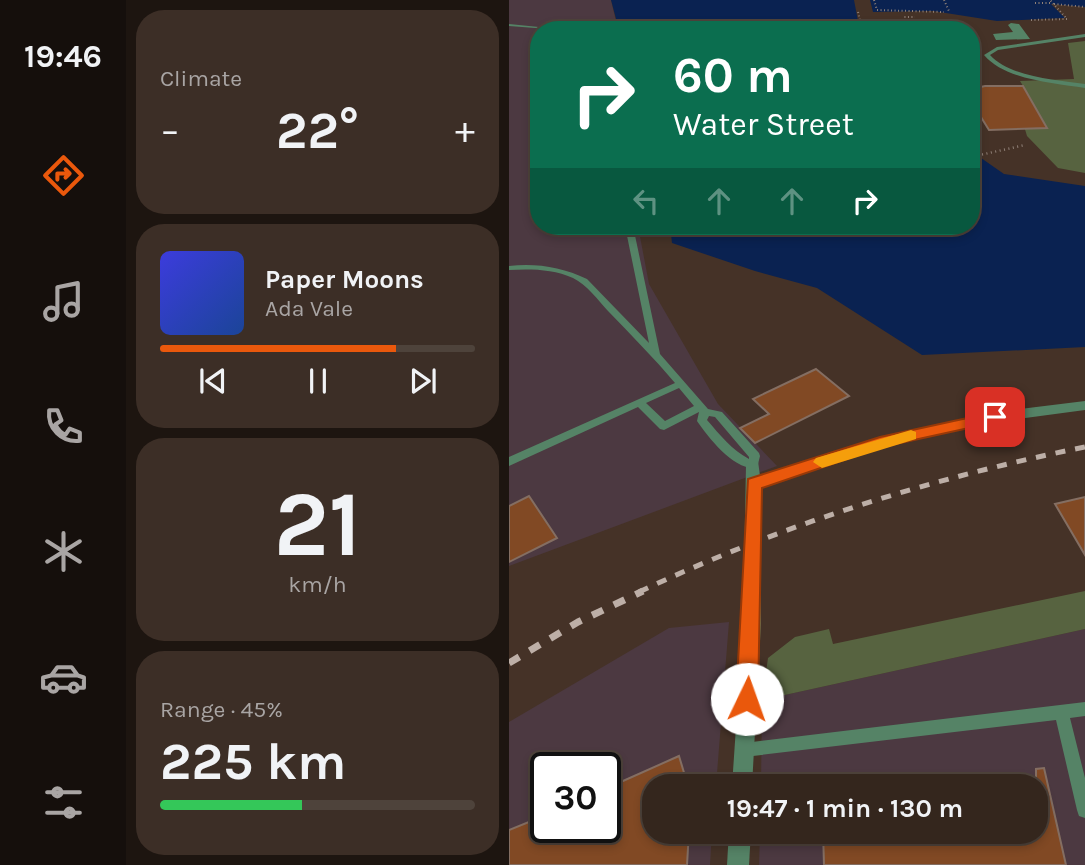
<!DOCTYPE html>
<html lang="en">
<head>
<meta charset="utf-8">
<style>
	:root { --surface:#34261d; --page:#3c2e26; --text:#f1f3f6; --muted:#a9a5a4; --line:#4e433b; --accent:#ea580c }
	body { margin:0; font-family:Karla,sans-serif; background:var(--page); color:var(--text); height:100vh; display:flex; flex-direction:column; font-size:26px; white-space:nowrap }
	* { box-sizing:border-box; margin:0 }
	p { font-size:23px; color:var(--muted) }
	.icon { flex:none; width:38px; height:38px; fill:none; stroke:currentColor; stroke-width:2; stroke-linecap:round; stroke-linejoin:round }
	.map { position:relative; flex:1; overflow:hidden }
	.drawer { display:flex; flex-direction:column; gap:10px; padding:10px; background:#1d1510; width:383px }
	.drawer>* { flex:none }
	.banner { position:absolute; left:21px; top:21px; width:450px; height:214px; border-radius:28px; box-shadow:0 4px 10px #0003,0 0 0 2px var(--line); background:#0b6e4f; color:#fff; overflow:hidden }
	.speed { position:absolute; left:21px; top:752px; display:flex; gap:14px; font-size:35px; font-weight:700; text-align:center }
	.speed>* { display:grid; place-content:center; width:91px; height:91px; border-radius:50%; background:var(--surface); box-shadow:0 4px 10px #0003,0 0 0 2px var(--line); line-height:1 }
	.speed .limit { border:4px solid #111; border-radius:10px; background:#fff; color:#111 }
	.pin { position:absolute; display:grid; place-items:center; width:60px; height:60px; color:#fff; margin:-30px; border-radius:14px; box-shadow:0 4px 10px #0006 }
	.me { position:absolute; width:77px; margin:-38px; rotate:3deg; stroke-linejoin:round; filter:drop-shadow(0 0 5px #0008) }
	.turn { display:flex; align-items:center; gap:24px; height:147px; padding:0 28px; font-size:32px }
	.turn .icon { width:91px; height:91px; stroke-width:2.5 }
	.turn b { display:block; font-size:49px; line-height:60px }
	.lanes { display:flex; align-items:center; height:66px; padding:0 28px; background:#0003; justify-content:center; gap:35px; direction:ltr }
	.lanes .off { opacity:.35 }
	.big { font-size:52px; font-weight:700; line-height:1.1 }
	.drawer .widget { flex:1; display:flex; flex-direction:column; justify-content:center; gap:10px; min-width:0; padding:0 24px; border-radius:28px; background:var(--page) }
	.drawer .dial { align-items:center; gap:0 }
	.dial b { font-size:91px; line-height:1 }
	.song { display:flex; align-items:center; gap:21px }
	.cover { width:84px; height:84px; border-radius:10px; background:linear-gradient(135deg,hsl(240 70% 55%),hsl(220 70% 35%)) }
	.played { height:7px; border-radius:4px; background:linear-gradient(90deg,var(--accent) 75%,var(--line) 75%) }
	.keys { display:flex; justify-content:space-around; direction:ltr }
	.heat { display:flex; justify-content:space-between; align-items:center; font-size:38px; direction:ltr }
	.charge { height:10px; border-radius:5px; background:linear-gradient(90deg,#34c759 45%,var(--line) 0) }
	.trip { position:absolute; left:133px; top:774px; width:406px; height:70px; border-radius:28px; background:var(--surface); box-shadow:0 4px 10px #0003,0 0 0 2px var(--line); font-weight:700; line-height:70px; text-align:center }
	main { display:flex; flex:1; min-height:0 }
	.menu { display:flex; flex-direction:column; width:126px; justify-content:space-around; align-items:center; background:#150f0c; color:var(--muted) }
	.menu .icon { width:49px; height:49px }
	.menu .current { color:var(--accent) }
	.menu b { font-size:32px; color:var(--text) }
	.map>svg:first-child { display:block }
	.industrial { fill:#4c3941; fill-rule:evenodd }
	.green { fill:#576340 }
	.water { fill:#0a2251 }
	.building { fill:#814924; stroke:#846e62; stroke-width:2 }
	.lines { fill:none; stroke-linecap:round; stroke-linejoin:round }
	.path-far1 { stroke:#908178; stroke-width:2; stroke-dasharray:1 2.5; stroke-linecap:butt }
	.path { stroke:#908178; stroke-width:2.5; stroke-dasharray:1 3.5; stroke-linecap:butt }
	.lane { fill:#558366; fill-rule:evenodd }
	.street { fill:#558366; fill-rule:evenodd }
	.rail-far1 { stroke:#bdafa7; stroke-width:5; stroke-dasharray:10 10; stroke-linecap:butt }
	.rail { stroke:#bdafa7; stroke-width:7; stroke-dasharray:12 12; stroke-linecap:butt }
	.route { fill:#ea580c; stroke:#983908; stroke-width:2 }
	.slow { fill:#f59e0b }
</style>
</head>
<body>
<main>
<nav class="menu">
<b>19:46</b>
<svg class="icon current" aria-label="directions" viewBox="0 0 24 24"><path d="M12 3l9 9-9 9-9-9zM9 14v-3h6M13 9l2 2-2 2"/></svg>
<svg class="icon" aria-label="music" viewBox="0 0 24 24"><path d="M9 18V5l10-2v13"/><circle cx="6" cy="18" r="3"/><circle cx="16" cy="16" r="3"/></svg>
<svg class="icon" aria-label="phone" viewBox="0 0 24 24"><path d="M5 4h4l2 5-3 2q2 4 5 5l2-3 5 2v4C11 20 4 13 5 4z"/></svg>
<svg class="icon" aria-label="climate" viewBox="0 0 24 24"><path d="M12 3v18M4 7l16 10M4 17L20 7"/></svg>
<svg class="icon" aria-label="car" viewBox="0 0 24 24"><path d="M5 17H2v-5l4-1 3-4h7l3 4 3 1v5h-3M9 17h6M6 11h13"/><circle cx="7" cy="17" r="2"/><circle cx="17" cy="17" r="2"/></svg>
<svg class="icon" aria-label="filters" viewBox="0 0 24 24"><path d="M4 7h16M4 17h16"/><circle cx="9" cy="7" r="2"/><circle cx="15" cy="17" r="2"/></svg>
</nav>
<section class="drawer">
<div class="widget"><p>Climate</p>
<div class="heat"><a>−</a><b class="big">22°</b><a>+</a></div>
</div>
<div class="widget">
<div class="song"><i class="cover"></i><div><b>Paper Moons</b><p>Ada Vale</p></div></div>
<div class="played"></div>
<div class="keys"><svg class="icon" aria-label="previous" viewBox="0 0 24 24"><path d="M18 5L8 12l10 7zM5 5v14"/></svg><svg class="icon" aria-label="pause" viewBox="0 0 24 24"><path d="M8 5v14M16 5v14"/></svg><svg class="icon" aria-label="next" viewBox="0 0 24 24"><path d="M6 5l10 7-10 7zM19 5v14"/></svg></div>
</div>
<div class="widget dial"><b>21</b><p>km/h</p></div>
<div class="widget"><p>Range · 45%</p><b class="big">225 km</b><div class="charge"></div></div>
</section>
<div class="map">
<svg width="576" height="865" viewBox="0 0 576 865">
	<rect width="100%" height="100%" fill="#453227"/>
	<g class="industrial">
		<polygon points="0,0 102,0 109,30 30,30 30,226 129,226 140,284 209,404 268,466 0,566"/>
		<path d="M220 622 207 786H145V831H203L201 865H0V722L160 628ZM37 768H96V828H37Z"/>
		<polygon points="576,629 576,865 250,865 251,831 527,831 527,786 252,786 253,700"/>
	</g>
	<g class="green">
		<polygon points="576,41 576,173 549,168 518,136 515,126 523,101 511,81 565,79 559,43"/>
		<polygon points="576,591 576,629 253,700 259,658 286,637 320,629 324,644"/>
	</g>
	<g class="water">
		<polygon points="102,0 345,0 349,21 392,21 394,27 353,27 353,30 110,30"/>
		<polygon points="361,0 576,0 576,7 542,4 556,18 488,21 424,11 364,12"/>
		<polygon points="462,151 495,174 576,186 576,347 413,355 308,288 246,271 163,243 161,226 462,226"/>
	</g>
	<g class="building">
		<polygon points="476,86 514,86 538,128 480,130 462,101 462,89"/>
		<polygon points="307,369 340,396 246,443 231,428 260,414 244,399"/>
		<polygon points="20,496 48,538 0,562 0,506"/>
		<polygon points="576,497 576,555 546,504"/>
		<polygon points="170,756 179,786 145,786 145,831 180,831 178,865 0,865 0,830 37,815 37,828 96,828 96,789"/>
		<polygon points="535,768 557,865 315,865 314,831 527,831 527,769"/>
	</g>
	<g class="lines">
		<g class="path-far1">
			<polyline points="365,0 368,10 435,12"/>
			<polyline points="435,0 440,11"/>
			<polyline points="526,3 542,3"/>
			<polyline points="545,4 576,7"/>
			<polyline points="349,12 351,21 394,21"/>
			<polyline points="522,20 558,19 541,0"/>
			<polyline points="396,27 395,17 406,17"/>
			<polyline points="354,28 441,28"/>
		</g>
		<polyline class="path" points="462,148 471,155 516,145"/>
		<g class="lane">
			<polygon points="0,24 50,29 52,30 0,26"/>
			<path d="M576 34V37L489 50 481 55C501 77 548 80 576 84V88C545 83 496 80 475 55L488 47Z"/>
			<path d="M116 226H124L151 354 199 409 213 412 250 453 251 456 248 468C225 471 200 438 188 421L190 412 155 430 151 429 129 407 0 466V457L166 383C145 358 122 335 99 311 89 300 78 285 64 278 44 269 22 269 0 270V266C27 263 53 267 78 279L140 343ZM170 388 185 406 156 421 137 403ZM200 416 206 417 240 457V459C223 450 211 435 198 420Z"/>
			<polygon points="576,702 576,716 561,718 576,778 576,818 570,816 568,810 547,720 235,757 230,755 228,750 230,745 235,743"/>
		</g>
		<g class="street">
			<polygon points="502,23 510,24 521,39 487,40 484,34 504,32 499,25"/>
			<polygon points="576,401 576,410 486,422 373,447 251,488 252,623 243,786 223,786 234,623 237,465 239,461 249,461 251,476 371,437 486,412"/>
			<polygon points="220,831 242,831 240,865 218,865"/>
		</g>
		<path class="rail-far1" d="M130 592C272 525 422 478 576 447"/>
		<polyline class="rail" points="0,663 69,622 134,591"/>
	</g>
	<polygon class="route" points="486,412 492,413 492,421 373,447 253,488 249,699 246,706 238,709 231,706 227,699 239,479 371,437"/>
	<polygon class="slow" points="402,430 407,432 407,439 313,468 304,462 307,458"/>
</svg>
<div class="speed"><div class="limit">30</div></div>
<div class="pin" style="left:486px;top:417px;background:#d93025"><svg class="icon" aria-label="arrive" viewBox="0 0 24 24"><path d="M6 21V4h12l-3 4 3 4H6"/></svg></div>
<svg class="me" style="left:238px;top:699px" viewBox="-20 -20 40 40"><circle r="19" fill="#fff"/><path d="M0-13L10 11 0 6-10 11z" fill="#ea580c"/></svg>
<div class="trip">19:47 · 1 min · 130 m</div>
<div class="banner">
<div class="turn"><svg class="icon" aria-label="right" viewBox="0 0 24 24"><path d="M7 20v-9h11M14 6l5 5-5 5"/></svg><div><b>60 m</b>Water Street</div></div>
<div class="lanes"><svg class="icon off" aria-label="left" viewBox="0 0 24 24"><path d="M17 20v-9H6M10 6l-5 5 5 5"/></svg><svg class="icon off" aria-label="ahead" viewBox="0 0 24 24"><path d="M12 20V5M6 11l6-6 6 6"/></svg><svg class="icon off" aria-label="ahead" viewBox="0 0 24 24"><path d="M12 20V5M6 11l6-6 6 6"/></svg><svg class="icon" aria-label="right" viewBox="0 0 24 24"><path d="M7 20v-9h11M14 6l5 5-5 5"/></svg></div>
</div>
</div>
</main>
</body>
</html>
